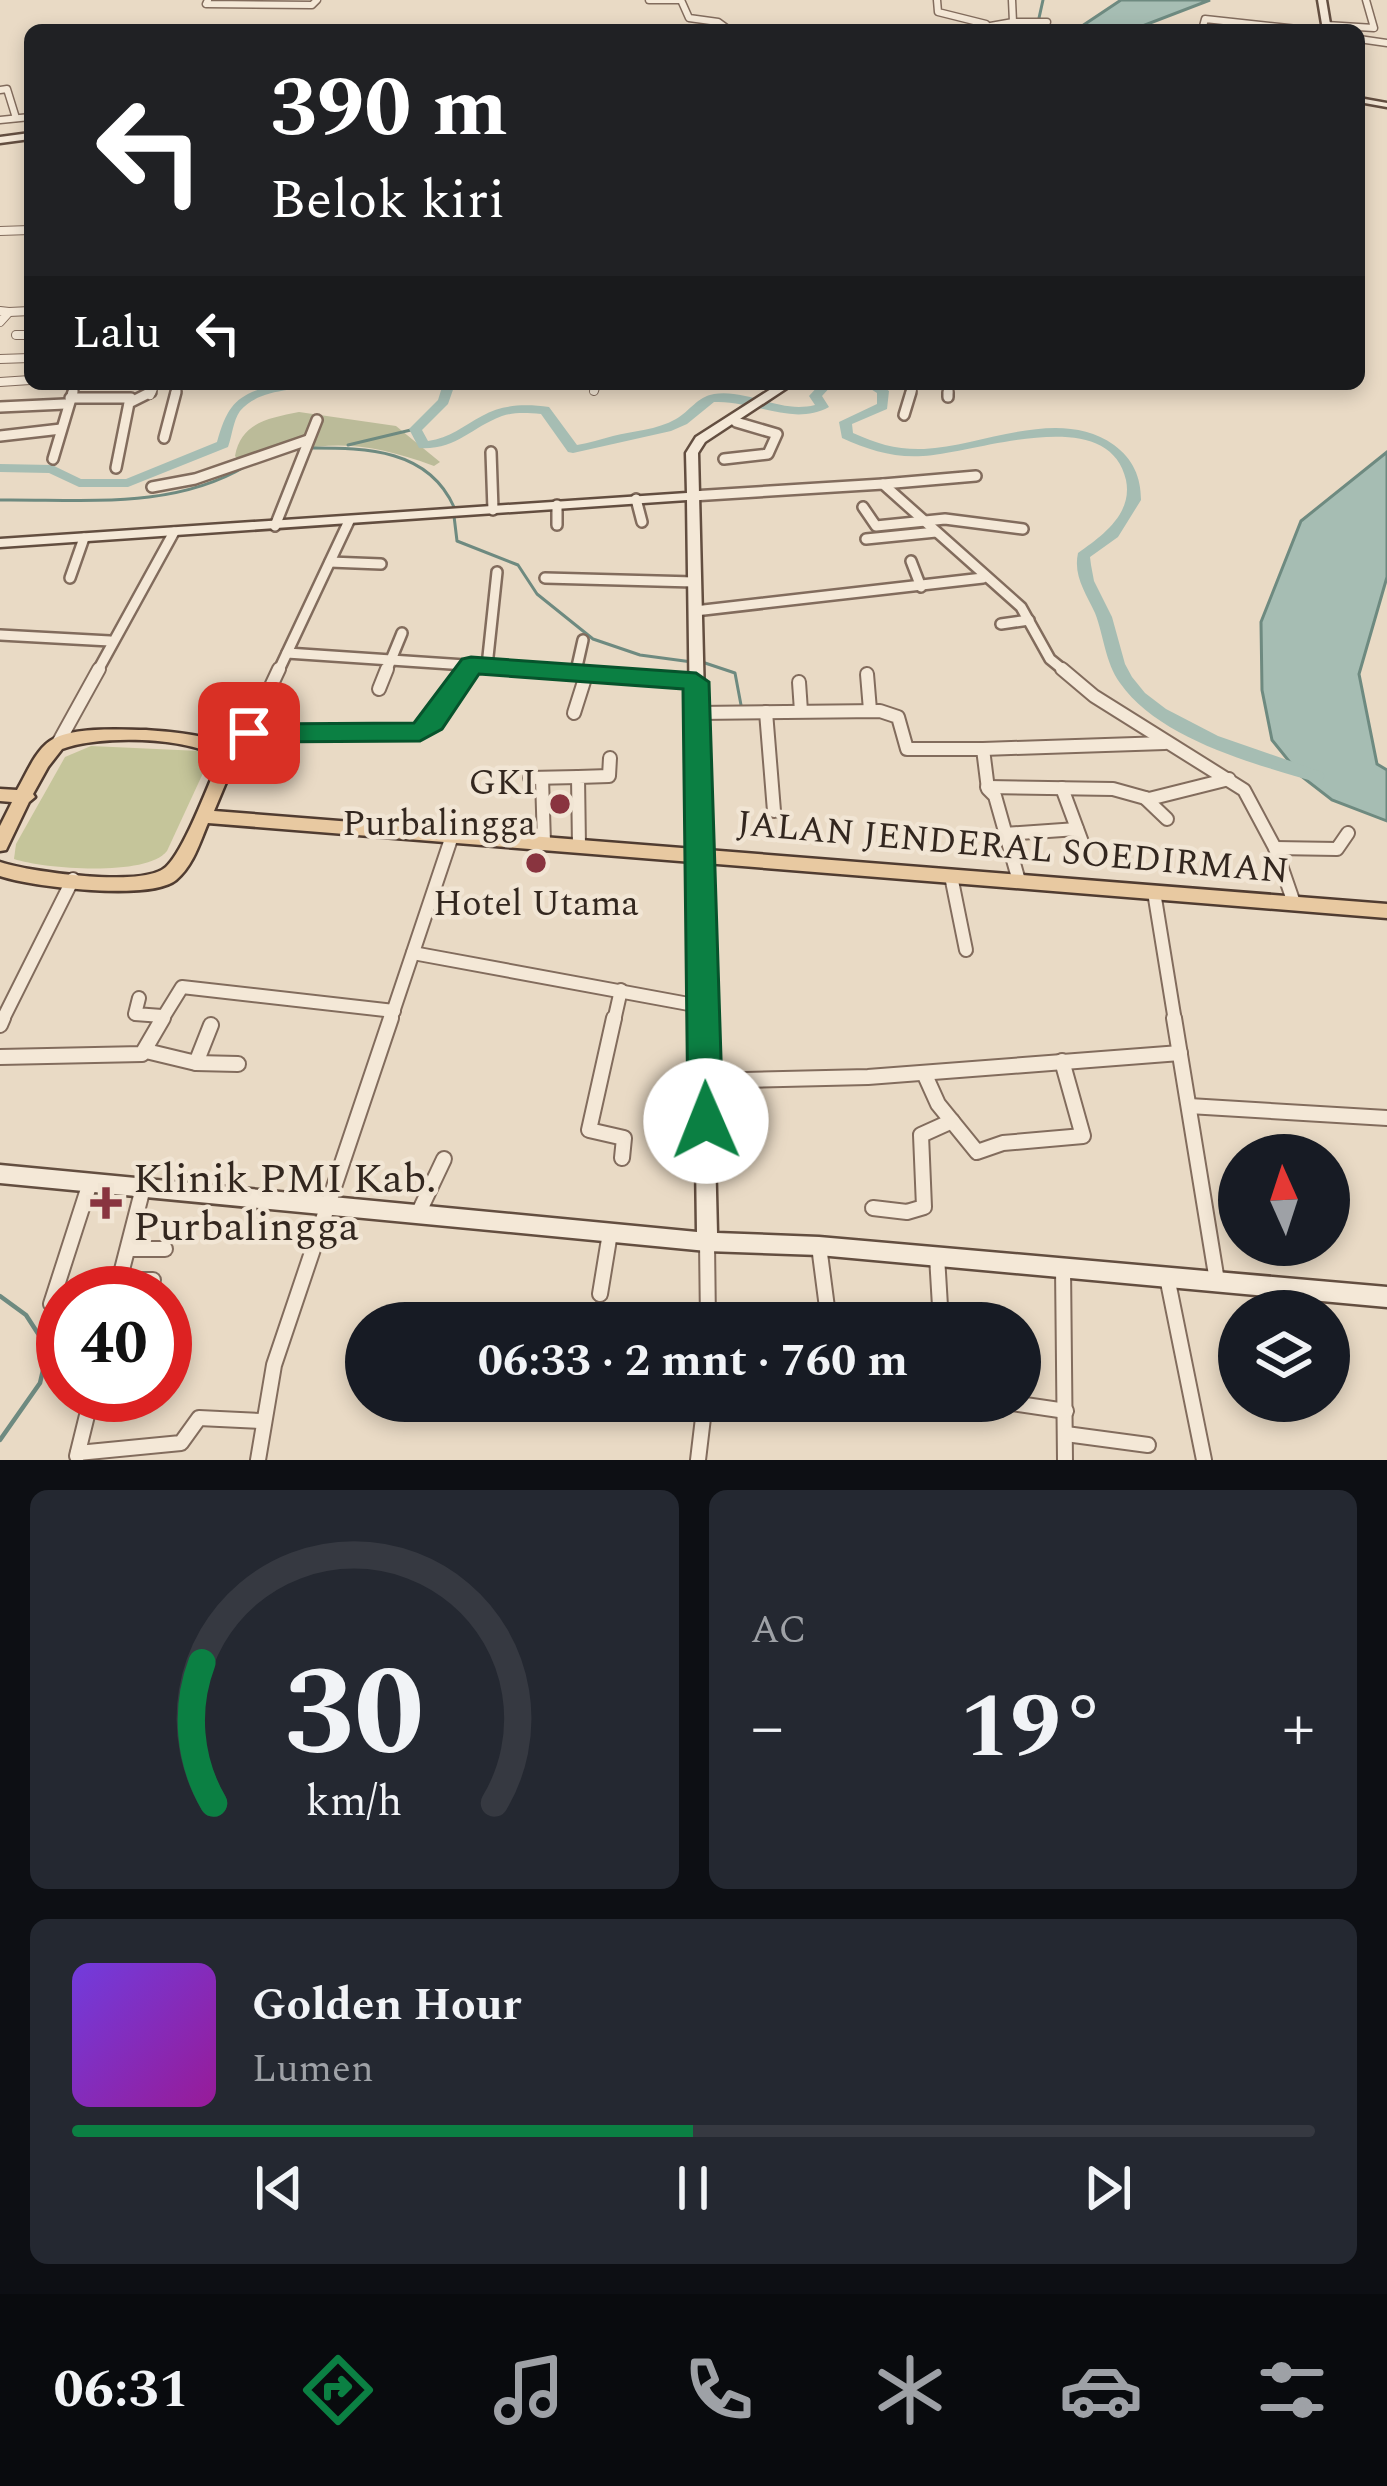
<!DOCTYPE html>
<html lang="id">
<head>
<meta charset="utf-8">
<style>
	:root { --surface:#171b24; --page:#242831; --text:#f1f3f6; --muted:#9ea1a6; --line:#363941; --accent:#0b8043 }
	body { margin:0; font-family:Spectral,serif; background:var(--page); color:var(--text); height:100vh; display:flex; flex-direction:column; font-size:45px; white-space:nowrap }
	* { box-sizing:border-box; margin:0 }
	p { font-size:39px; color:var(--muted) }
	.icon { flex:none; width:66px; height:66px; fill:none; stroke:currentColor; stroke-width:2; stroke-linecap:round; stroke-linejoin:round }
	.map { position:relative; height:1460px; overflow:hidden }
	.drawer { display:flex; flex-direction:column; gap:30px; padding:30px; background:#0d0f14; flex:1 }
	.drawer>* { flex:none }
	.hud { position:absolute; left:24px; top:24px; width:1341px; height:366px; border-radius:18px; box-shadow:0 6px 18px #0003; background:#202124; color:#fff; overflow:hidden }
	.needle { width:78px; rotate:357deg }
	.controls { position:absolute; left:1218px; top:1134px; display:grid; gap:24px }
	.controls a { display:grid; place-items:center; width:132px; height:132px; border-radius:50%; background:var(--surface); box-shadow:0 6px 18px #0003; font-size:60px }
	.speed { position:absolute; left:36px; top:1266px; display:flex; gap:24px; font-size:60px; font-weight:700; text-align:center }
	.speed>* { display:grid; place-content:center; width:156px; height:156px; border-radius:50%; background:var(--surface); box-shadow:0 6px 18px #0003; line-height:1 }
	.speed .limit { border:18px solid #d22; background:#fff; color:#111 }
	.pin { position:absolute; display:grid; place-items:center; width:102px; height:102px; color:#fff; margin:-51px; border-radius:24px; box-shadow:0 6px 18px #0006 }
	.me { position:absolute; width:132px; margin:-66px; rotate:359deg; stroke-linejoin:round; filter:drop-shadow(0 0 9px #0008) }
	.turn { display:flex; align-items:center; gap:42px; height:252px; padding:0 48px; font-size:54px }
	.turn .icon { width:156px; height:156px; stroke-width:2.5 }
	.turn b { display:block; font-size:84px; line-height:102px }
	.then { display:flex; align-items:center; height:114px; padding:0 48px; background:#0003; gap:24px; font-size:45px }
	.big { font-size:90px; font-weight:700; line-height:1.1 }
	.drawer .tile { flex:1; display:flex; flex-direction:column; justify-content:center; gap:18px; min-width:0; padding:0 42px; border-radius:18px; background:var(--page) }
	.drawer .dial { align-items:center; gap:0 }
	.dial svg { height:312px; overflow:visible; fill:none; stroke:var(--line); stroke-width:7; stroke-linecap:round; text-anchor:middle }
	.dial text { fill:var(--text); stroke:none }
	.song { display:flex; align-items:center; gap:36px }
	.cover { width:144px; height:144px; border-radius:18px; background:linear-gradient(135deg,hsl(260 70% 55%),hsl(300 70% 35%)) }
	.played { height:12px; border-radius:6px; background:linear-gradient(90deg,var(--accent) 50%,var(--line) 50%) }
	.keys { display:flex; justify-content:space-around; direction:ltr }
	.heat { display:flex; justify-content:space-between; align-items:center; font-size:66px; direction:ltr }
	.drawer .tiles { flex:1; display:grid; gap:30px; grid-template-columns:1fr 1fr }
	.tile:last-child { grid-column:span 2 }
	.trip { position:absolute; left:345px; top:1302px; width:696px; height:120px; border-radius:60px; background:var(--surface); box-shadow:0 6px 18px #0003; font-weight:700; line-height:120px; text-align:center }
	.menu { display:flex; height:192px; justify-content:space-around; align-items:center; background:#090b0e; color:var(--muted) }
	.menu .icon { width:84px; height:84px }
	.menu .active { color:var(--accent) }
	.menu b { font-size:54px; color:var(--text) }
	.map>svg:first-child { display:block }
	.green { fill:#c5c59a }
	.cemetery { fill:#bb9 }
	.water { fill:#a6bdb3; stroke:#6e8a80; stroke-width:3 }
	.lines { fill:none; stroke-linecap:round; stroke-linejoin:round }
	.stream-far1 { stroke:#6e8a80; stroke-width:3 }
	.stream { stroke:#6e8a80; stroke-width:4.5 }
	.river { fill:#a6bdb3; fill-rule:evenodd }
	.street-far4-casing { stroke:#826c5d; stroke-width:9 }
	.street-far3-casing { stroke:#826c5d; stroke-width:10 }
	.street-far2-casing { stroke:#826c5d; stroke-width:14 }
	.street-far1-casing { stroke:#826c5d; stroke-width:16 }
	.street-casing { stroke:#826c5d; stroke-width:18 }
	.secondary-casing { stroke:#634e40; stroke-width:5 }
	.primary-casing { stroke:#503c31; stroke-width:5 }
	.street-far4 { stroke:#f4e8d7; stroke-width:6 }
	.street-far3 { stroke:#f4e8d7; stroke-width:8 }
	.street-far2 { stroke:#f4e8d7; stroke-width:9 }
	.street-far1 { stroke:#f4e8d7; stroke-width:12 }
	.street { stroke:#f4e8d7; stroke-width:14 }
	.secondary { fill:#f4e8d7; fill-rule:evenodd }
	.primary { fill:#e8c9a1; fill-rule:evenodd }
	.route { fill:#0b8043; stroke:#07532c; stroke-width:3 }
	.poi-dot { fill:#89343f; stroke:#f1e5d4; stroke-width:4.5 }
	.labels { text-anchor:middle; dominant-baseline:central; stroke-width:9; stroke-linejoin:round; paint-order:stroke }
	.poi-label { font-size:36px; fill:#33271f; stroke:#f1e5d4; text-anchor:end }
	.street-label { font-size:36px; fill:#33271f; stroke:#f1e5d4 }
	.near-poi-label { font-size:42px; fill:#33271f; stroke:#f1e5d4; text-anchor:start }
</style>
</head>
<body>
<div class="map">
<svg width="1387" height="1460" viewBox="0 0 1387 1460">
	<rect width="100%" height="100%" fill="#e9dac5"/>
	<path class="green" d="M91 746 200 751 210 758 167 851C147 877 44 869 14 859L16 844 65 757Z"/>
	<path class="cemetery" d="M299 412 396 426 440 462 434 466C359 439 319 439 243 465L235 456C241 423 268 418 299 412Z"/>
	<g class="water">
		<polygon points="1121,0 1210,0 1132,30 1076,30"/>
		<polygon points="1387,452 1387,577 1359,674 1377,764 1387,770 1387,821 1332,800 1301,776 1272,740 1262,690 1261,622 1301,521"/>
	</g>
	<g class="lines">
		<g class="stream-far1">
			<polyline points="1043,0 1039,18 1049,30"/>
			<polyline points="348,445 415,429"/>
			<path d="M311 448C367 448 428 449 454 507"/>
			<path d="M0 500C84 499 172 510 246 466"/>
			<polyline points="454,516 457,541 518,565 537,594 593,639 640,655 692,662"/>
			<polyline points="702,662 735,673 741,705"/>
		</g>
		<polyline class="stream" points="0,1296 26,1315 48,1349 40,1383 0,1440"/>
		<g class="river">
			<path d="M279 384H374L368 388C333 389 264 381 240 411 233 421 232 436 228 447L128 487H79L49 473 0 472V464L52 465 81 479H126L217 442C228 402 239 393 279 384Z"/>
			<path d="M443 384H455L448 404 422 430 428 441C450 438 463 426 482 416 503 404 526 404 549 407L577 445C589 443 601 439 613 436 633 431 657 430 676 419 690 411 697 397 714 394 749 389 780 414 815 405L809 396 820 384H833L822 396 829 407C792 427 754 400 714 402L687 424 671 431 573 453 568 452 541 414C527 413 515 412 502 416 470 428 457 450 419 448L409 429 438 400Z"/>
			<path d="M863 384H879L889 391 887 409 852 424 853 433C877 444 898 450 924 449 984 446 1059 406 1114 445 1133 459 1141 477 1141 500L1118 537 1090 557 1091 565 1094 581 1112 617 1125 664 1132 677 1145 693 1166 709 1218 736 1322 772 1325 776 1322 780 1316 782C1254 764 1159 739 1120 683 1105 662 1104 636 1095 613 1086 593 1073 576 1078 553 1102 536 1133 514 1126 480 1108 401 974 454 923 456 893 458 869 450 842 438L839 422 877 404V393Z"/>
		</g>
		<defs>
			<g id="street-far4">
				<polyline points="208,0 206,4 312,5 317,0"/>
				<polyline points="649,0 681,0"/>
				<polyline points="681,0 689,18 718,22 729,30"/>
				<polyline points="937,0 938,12 986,24"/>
				<polyline points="1013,22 1047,22"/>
				<polyline points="1326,25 1374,28 1366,0"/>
				<polyline points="985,27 1013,22 1012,0"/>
				<polyline points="1202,30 1205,19 1307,30"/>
				<polyline points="1359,39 1387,43"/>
				<polyline points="0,90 7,89 16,118"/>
				<polyline points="0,120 30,117"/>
			</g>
			<g id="street-far3">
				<polyline points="0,231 30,230"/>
				<polyline points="0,311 9,312 0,322"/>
				<polyline points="9,312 30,311"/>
				<polyline points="16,335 30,335"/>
				<polyline points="0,359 30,358"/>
				<polyline points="0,382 30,380"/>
				<polyline points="594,391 596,384"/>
				<polyline points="72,395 75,384"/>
				<polyline points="150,395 155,384"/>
				<polyline points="175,395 178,384"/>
				<polyline points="910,395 914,384"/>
				<polyline points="948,395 949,384"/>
			</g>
			<g id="street-far2">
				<polyline points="948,397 948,392"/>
				<polyline points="70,398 131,398"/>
				<polyline points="0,407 65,404"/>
				<polyline points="904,415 911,392"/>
				<polyline points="0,436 61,429"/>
				<polyline points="164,438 176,392"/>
				<polyline points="491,452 493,510"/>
				<polyline points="53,459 73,392"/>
				<polyline points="724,459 768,454 777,434 736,422"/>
				<polyline points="116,468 129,403 151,392"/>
				<polyline points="883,484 976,476"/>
				<polyline points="152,487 195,479 308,440"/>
				<polyline points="692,496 883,484 1021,607 1050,659 1066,672"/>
				<polyline points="636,499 642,522"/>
				<polyline points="557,505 557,525"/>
				<polyline points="863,507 876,526 945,519 1023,529"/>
				<polyline points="275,526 317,420"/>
				<polyline points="866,539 936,532"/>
				<polyline points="911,561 921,587"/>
				<polyline points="330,562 381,564"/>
				<polyline points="70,578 84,538"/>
				<polyline points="545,578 694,582"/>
				<polyline points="695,611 983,578"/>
				<polyline points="1001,624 1029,620"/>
				<polyline points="0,635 110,641"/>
				<polyline points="287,653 570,672"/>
				<polyline points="487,666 497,572"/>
				<polyline points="576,671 583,640"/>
				<polyline points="97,672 174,532"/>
				<polyline points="278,672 349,521"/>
				<polyline points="386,672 402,633"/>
				<polyline points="465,672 471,665"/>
			</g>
			<g id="street-far1">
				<polyline points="526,669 696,681"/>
				<polyline points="1062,669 1094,696 1244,790 1275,848 1294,903"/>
				<polyline points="867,674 870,710"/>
				<polyline points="799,682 801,711"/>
				<polyline points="379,689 387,669"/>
				<polyline points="766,712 774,811"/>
				<polyline points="574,713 587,672"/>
				<polyline points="697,713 880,711 898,717 907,749 983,749 988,789 995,796 1019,881"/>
				<polyline points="249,733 420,732 468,669"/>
				<polyline points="57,745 99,669"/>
				<polyline points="226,748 249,733 279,669"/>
				<polyline points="983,749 1165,743"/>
				<polyline points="530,778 578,777"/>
				<polyline points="542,778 544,843"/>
				<polyline points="987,787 1113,789 1149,799 1229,779"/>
				<polyline points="1062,788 1082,842"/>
				<polyline points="1145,798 1167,819"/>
				<polyline points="1004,834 1077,829"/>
				<polyline points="579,846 578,777 609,776 610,758"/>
				<polyline points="1275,848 1337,849 1348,833"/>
				<polyline points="951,876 966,950"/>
				<polyline points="1154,892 1175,1021"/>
				<polyline points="413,953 705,1007"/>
				<polyline points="139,998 135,1014 162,1016"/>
				<polyline points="2,1021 73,879"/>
				<polyline points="161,1021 182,987 394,1011"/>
				<polyline points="390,1021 452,836"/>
				<polyline points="614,1021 621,990"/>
			</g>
			<g id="street">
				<polyline points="614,1018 589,1130 624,1138 622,1158"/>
				<polyline points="1174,1018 1217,1281"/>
				<polyline points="0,1025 3,1018"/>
				<polyline points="146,1051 196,1063 211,1025"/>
				<polyline points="0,1057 142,1054 163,1018"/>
				<polyline points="196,1063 238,1064"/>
				<polyline points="924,1073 938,1104 977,1152 1003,1143 1083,1136 1062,1061"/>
				<polyline points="705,1081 868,1077 1180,1053"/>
				<polyline points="1189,1106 1387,1118"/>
				<polyline points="873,1208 907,1212 924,1207 921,1135 952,1121"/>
				<polyline points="418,1214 444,1159"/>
				<polyline points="707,1242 708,1323"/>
				<polyline points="819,1246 829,1323"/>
				<polyline points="128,1249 165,1249"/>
				<polyline points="937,1256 941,1323"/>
				<polyline points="1063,1267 1065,1460"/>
				<polyline points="1167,1277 1204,1460"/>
				<polyline points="120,1280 153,1280"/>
				<polyline points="116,1293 143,1188"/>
				<polyline points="600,1294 610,1233"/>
				<polyline points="51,1304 90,1183"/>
				<polyline points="998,1401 1066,1411"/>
				<polyline points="1066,1434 1148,1445"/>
				<polyline points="78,1453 181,1443 199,1418 261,1421"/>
				<polyline points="77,1456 92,1395"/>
				<polyline points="258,1460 274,1365 391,1018"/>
				<polyline points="698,1460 705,1401"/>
			</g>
			<g id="secondary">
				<polygon points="1318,0 1326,0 1331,30 1323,30"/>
				<polygon points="1359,98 1387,103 1387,107 1359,102"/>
				<polygon points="30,133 30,139 0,143 0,137"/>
				<polygon points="779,384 793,384 705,442 698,453 717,1233 819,1237 1387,1287 1387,1307 819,1255 707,1251 0,1183 0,1165 697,1232 687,500 0,547 0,539 687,493 686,453 696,437"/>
			</g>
			<path id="primary" d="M146 730C177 733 215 733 237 756L214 811 1387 904V918L208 823C200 842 193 866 176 880 150 901 32 887 0 876V862C30 872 143 888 166 867 184 851 209 783 220 758 188 736 97 735 62 749L48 767 33 794 35 797 29 802 6 850 0 851V826L12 802 0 801V789L17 790C26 775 35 751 50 741 72 726 120 730 146 730Z"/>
		</defs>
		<use href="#street-far4" class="street-far4-casing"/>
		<use href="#street-far3" class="street-far3-casing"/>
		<use href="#street-far2" class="street-far2-casing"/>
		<use href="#street-far1" class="street-far1-casing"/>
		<use href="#street" class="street-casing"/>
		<use href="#secondary" class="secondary-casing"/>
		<use href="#primary" class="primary-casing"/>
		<use href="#street-far4" class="street-far4"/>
		<use href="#street-far3" class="street-far3"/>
		<use href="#street-far2" class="street-far2"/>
		<use href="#street-far1" class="street-far1"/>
		<use href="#street" class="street"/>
		<use href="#secondary" class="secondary"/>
		<use href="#primary" class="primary"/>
	</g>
	<polygon class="route" points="471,657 696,673 709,682 723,1121 718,1132 706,1136 694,1132 688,1121 683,689 479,674 442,729 420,741 249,742 235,733 249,724 414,723 462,659"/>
	<g class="poi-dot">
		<circle cx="560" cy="804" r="12"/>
		<circle cx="536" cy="863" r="12"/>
		<path d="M100 1185h12v12h12v12h-12v12h-12v-12h-12v-12h12z"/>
	</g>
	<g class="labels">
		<g class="poi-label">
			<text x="536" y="783">GKI<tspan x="536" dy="41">Purbalingga</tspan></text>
			<text x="536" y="904" text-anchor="middle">Hotel Utama</text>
		</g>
		<g class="street-label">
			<text transform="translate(1013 848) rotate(5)">JALAN JENDERAL SOEDIRMAN</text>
		</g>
		<g class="near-poi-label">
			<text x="133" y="1179">Klinik PMI Kab.<tspan x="133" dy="48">Purbalingga</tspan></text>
		</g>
	</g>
</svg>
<div class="controls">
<a><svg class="needle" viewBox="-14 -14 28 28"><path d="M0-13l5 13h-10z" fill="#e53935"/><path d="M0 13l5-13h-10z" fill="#9ea1a6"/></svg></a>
<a><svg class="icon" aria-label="layers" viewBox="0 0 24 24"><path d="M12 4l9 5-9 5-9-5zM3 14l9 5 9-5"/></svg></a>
</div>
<div class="speed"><div class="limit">40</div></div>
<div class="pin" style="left:249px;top:733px;background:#d93025"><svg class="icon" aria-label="arrive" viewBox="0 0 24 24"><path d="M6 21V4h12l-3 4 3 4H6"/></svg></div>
<svg class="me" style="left:706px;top:1121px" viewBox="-20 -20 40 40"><circle r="19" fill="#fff"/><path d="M0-13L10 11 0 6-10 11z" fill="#0b8043"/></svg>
<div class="trip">06:33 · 2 mnt · 760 m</div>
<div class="hud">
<div class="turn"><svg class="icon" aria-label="left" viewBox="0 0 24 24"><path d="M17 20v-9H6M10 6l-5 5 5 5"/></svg><div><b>390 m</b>Belok kiri</div></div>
<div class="then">Lalu<svg class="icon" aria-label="left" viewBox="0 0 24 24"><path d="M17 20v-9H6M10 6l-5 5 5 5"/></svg></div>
</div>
</div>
<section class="drawer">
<div class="tiles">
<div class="tile dial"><svg viewBox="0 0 100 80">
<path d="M14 69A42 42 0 1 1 86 69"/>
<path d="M14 69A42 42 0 0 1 11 33" stroke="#0b8043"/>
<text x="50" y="56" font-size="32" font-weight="700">30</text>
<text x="50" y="72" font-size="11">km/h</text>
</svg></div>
<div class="tile"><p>AC</p>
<div class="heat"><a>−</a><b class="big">19°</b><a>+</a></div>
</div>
<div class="tile">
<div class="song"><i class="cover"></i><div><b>Golden Hour</b><p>Lumen</p></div></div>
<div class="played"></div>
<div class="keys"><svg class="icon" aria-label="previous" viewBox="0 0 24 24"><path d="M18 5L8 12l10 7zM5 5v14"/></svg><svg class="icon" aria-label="pause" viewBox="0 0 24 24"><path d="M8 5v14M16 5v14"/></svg><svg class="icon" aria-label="next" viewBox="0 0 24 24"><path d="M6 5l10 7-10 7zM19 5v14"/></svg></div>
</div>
</div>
</section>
<nav class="menu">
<b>06:31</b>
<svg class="icon active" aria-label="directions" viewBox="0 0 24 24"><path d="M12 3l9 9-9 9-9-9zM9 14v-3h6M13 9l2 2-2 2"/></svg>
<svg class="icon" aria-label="music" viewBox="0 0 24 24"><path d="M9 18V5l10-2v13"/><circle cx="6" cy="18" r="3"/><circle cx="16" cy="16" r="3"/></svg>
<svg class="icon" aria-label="phone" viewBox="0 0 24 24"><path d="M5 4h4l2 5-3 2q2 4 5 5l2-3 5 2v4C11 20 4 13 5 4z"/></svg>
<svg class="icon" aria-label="climate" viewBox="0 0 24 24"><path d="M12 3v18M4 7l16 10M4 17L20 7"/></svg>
<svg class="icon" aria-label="car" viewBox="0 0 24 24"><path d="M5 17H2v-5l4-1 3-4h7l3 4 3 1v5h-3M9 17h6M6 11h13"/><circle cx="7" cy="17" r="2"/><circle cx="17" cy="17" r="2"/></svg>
<svg class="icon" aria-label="filters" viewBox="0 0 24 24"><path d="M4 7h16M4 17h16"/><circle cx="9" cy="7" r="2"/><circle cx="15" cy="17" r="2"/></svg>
</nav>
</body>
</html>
